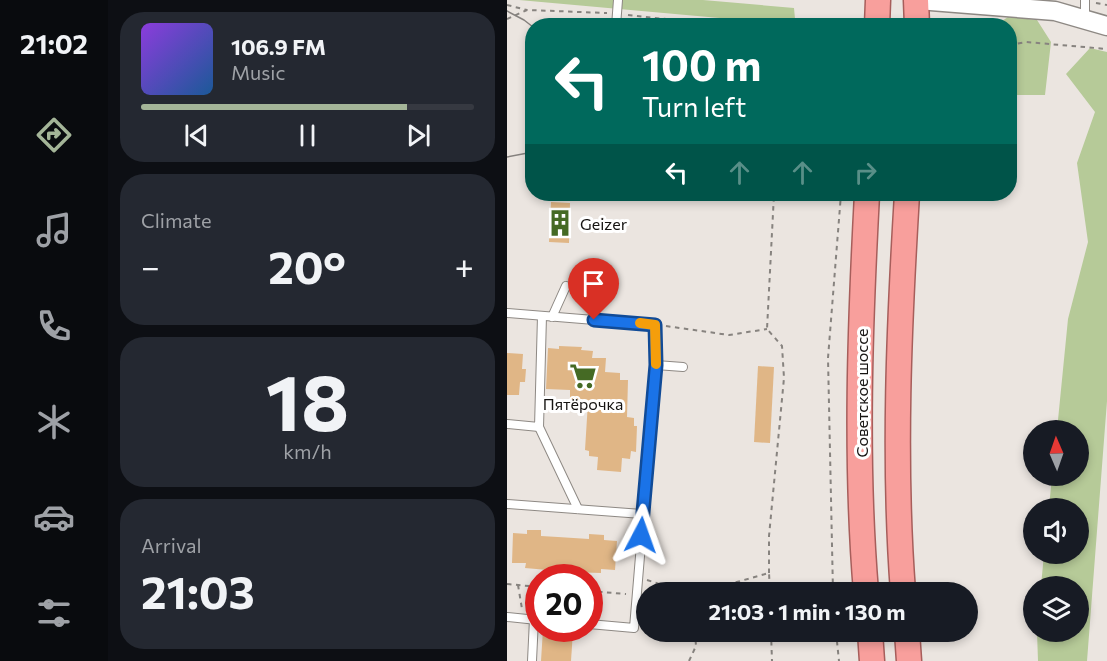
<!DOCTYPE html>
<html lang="en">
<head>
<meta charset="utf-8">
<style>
	:root { --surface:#171b24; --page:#242831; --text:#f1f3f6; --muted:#9ea1a6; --line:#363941; --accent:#a4b598 }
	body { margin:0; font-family:Commissioner,sans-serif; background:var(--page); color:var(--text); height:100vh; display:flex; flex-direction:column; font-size:22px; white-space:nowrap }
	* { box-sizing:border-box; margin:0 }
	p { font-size:20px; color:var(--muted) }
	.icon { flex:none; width:33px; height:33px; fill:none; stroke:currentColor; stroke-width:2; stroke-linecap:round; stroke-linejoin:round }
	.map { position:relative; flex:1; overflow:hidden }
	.panel { display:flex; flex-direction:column; gap:12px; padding:12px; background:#0d0f14; width:399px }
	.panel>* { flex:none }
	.top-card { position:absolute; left:18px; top:18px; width:492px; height:183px; border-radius:24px; box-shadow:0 3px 9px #0003; background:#00695c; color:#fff; overflow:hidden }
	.needle { width:39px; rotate:358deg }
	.controls { position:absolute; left:516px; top:420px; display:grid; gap:12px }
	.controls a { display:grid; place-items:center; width:66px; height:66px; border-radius:50%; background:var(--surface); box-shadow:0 3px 9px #0003; font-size:30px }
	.speed { position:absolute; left:18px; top:564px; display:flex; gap:12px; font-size:30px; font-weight:700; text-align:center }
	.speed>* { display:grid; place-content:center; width:78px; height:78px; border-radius:50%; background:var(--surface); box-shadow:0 3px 9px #0003; line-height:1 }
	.speed .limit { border:9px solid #d22; background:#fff; color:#111 }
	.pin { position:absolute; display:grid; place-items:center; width:51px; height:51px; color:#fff; margin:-62px -26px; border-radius:50% 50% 50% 0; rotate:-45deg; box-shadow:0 0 6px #0007 }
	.pin .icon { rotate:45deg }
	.me { position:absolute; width:66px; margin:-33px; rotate:4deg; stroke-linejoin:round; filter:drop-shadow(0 0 4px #0008) }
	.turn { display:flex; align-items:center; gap:21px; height:126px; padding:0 18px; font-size:27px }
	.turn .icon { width:78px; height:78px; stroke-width:2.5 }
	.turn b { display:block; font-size:42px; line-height:51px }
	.lanes { display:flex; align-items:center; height:57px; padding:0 18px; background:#0003; justify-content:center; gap:30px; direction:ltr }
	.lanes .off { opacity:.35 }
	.big { font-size:45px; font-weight:700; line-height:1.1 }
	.panel .tile { flex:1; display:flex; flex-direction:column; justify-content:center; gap:9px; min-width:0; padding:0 21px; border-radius:24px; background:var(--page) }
	.panel .dial { align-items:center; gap:0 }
	.dial b { font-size:78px; line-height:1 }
	.song { display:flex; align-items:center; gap:18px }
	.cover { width:72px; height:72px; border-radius:9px; background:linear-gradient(135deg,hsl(270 70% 55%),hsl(210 70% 35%)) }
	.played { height:6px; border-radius:3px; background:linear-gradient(90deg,var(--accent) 80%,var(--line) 80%) }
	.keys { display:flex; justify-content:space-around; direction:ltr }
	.heat { display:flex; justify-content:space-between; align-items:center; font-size:33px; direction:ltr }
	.trip { position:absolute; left:129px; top:582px; width:342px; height:60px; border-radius:30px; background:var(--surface); box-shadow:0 3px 9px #0003; font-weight:700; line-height:60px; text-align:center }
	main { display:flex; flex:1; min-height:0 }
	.dock { display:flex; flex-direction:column; width:108px; justify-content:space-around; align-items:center; background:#090b0e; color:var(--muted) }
	.dock .icon { width:42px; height:42px }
	.dock .current { color:var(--accent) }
	.dock b { font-size:27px; color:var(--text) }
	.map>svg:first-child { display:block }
	.green { fill:#b6ca98 }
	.building { fill:#e0b686 }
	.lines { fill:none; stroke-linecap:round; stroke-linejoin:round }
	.service-casing { stroke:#8e8984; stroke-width:10 }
	.tertiary-casing { stroke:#8e8984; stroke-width:21 }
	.trunk-casing { stroke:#a75e5b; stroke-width:27 }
	.path { stroke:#87837f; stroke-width:2; stroke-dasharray:4.5 4.5; stroke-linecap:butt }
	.service { stroke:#fff; stroke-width:8 }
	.tertiary { stroke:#fff; stroke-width:18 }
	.trunk { stroke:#f89f9c; stroke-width:24 }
	.tram { stroke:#85817e; stroke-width:1.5 }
	.route-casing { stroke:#114b97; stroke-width:15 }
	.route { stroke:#1a73e8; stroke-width:10 }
	.slow { stroke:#f59e0b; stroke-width:10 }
	.labels { text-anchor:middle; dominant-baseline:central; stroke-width:6; stroke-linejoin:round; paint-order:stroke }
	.poi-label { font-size:16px; fill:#151311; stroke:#fff; text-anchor:start }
	.street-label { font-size:16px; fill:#151311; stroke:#fff }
</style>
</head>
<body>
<main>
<nav class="dock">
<b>21:02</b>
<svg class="icon current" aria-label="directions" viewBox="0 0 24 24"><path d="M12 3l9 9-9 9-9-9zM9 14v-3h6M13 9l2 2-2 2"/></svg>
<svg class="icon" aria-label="music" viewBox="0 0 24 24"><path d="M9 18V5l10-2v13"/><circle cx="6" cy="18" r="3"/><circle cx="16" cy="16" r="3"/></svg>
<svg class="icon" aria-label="phone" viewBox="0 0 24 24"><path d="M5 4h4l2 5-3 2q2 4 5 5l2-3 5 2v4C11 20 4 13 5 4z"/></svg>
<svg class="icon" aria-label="climate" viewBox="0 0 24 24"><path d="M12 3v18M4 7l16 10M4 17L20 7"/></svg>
<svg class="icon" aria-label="car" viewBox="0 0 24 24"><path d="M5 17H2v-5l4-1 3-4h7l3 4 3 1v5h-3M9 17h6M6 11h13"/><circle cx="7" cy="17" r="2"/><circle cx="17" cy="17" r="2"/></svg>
<svg class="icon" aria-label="filters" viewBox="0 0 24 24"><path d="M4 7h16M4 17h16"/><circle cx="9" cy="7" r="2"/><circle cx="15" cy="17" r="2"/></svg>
</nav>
<section class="panel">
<div class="tile">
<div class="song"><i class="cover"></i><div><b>106.9 FM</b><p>Music</p></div></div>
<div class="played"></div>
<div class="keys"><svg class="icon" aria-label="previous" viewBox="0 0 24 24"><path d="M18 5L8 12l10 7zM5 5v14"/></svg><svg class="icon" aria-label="pause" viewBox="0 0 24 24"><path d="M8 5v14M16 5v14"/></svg><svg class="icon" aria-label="next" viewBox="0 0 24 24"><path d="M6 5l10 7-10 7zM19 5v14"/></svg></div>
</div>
<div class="tile"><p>Climate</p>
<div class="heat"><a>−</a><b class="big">20°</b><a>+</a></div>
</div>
<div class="tile dial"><b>18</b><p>km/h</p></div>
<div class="tile"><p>Arrival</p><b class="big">21:03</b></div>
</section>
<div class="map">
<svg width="600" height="661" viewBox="0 0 600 661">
	<rect width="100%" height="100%" fill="#ebe5e0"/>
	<g class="green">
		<polygon points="12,0 196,0 287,8 288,19 279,24"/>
		<polygon points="501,17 530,20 544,42 538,95 503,95 502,26 489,25"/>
		<polygon points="583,48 600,52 600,401 580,661 531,661 530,632 572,632 572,586 534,586 537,554 572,554 572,508 542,508 545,476 572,476 572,430 550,430 561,319 581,242 570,163 588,112 559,74"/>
	</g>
	<g class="building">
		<polygon points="44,202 63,203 62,243 42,242"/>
		<polygon points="52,346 75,347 74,350 86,351 85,358 99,358 98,372 113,373 113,380 121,380 120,417 127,418 127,426 130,426 129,452 124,451 123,459 115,458 114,472 90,470 91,457 82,456 82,451 78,450 81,402 63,402 63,390 39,389 41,348 52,349"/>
		<polygon points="0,353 16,354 15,369 19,369 18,382 13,382 12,395 0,395"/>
		<polygon points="251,366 267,367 263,443 247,442"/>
		<polygon points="20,530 34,530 34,536 51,537 82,539 82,534 97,535 97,540 110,541 108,570 94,569 94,573 63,572 18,568 19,563 5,563 6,533 20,534"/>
		<polygon points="36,629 66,631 64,661 34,661"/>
	</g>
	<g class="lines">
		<defs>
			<g id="service">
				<polyline points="578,0 578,18"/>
				<polyline points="109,26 111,0"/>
				<polyline points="0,313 149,325 149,365 127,628 82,624"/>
				<polyline points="45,317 59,286"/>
				<polyline points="149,365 176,367"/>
				<polyline points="0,424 32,427 35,316"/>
				<polyline points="32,427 71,509"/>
				<polyline points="0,504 135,514"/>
				<polyline points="0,617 30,620"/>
				<polyline points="25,661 27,619"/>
			</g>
			<polyline id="tertiary" points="411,0 548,11 600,26"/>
			<g id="trunk">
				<polyline points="409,0 410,26"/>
				<polyline points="370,26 371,0"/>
				<path d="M359 592C348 460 353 326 360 194"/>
				<path d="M396 592C386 460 392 326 400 194"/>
				<polyline points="363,632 365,661"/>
				<polyline points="400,632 402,661"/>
			</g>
		</defs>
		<use href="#service" class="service-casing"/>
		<use href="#tertiary" class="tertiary-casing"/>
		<use href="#trunk" class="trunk-casing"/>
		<g class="path">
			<polyline points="589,3 600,5"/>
			<polyline points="0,5 20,10"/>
			<polyline points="121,15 223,26"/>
			<polyline points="0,19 20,10 100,13"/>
			<polyline points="502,45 519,42 600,49"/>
			<polyline points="159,326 222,335 260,329"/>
			<polyline points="262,573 262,536 277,378 275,346 260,329 267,194"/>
			<polyline points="140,580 177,592"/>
			<polyline points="0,584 32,587"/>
			<polyline points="11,585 15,609"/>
			<polyline points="82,591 119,594"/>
			<polyline points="194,592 262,573 263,592"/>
			<polyline points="326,592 321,358 334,194"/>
			<polyline points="264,632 265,661"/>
			<polyline points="329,632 332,661"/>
			<polyline points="182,661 189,646 188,632"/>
		</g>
		<use href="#service" class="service"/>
		<use href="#tertiary" class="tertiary"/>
		<use href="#trunk" class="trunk"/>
		<g class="tram">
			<polyline points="0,11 17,20 26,27"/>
			<polyline points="0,157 26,152"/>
		</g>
	</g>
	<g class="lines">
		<defs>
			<polyline id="route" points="87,320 148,325 149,365 134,535"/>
		</defs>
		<use href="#route" class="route-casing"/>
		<use href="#route" class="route"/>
		<polyline class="slow" points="133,323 148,325 149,364"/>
	</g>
	<defs>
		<symbol id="building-bare" viewBox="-9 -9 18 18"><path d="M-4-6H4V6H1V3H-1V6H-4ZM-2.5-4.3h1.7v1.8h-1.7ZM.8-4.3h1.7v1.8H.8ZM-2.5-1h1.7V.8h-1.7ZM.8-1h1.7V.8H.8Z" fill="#456a24" stroke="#fff" stroke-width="2.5" paint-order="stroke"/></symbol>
		<symbol id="supermarket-bare" viewBox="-9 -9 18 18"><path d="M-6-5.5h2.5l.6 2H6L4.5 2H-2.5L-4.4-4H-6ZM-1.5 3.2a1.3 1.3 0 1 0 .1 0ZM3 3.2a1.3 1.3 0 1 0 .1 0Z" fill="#456a24" stroke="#fff" stroke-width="2.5" paint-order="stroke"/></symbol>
	</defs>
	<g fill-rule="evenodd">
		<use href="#building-bare" x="34" y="204" width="38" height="38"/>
		<use href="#supermarket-bare" x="57" y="357" width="38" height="38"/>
	</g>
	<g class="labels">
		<g class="poi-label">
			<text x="73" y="223">Geizer</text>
			<text x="76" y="403" text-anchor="middle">Пятёрочка</text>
		</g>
		<g class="street-label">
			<text transform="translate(354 393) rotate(-90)">Советское шоссе</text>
		</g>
	</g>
</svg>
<div class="controls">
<a><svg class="needle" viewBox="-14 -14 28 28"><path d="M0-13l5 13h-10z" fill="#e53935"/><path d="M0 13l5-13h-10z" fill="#9ea1a6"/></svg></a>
<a><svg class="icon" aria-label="sound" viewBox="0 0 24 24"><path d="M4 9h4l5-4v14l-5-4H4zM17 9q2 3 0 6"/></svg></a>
<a><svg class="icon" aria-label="layers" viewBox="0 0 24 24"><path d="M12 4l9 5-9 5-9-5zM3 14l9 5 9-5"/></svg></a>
</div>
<div class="speed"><div class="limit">20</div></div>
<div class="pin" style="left:87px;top:320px;background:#d93025"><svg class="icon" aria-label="arrive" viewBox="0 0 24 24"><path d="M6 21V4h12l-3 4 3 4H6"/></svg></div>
<svg class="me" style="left:134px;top:535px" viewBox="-20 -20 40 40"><path d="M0-17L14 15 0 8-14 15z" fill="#1a73e8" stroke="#fff" stroke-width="4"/></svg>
<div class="trip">21:03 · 1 min · 130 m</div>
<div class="top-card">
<div class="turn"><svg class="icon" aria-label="left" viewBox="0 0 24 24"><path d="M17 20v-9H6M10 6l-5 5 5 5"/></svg><div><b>100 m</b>Turn left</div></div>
<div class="lanes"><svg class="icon" aria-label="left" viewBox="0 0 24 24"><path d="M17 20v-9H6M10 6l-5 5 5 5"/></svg><svg class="icon off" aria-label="ahead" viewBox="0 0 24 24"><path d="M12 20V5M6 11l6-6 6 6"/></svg><svg class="icon off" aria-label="ahead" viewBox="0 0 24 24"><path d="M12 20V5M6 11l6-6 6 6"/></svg><svg class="icon off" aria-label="right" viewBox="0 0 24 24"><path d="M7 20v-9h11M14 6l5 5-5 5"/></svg></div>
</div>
</div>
</main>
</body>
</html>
